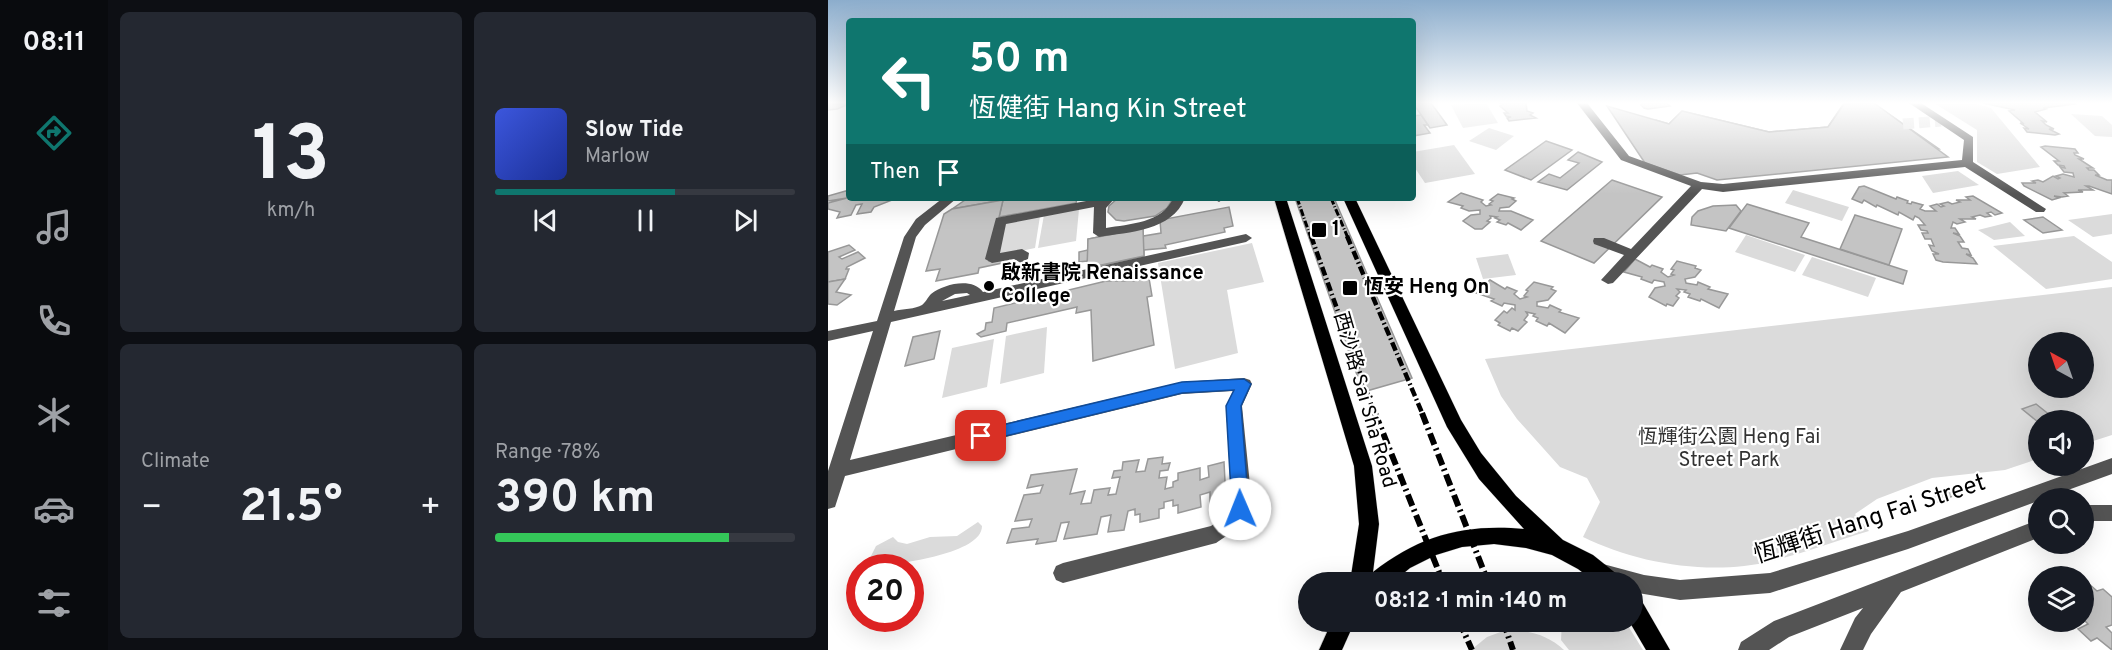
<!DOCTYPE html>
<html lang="en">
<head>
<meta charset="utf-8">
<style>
	:root { --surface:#171b24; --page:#242831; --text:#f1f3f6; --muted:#9ea1a6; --line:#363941; --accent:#0f766e }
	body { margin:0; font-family:Overpass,"Noto Sans TC",sans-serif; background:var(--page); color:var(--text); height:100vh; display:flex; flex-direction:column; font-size:22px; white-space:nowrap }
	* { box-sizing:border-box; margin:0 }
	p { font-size:20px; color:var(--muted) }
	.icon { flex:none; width:33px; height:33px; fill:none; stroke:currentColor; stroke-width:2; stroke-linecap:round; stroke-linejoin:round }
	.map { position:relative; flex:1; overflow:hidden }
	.side { display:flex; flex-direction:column; gap:12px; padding:12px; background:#0d0f14; width:720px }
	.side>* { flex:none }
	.top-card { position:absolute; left:18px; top:18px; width:570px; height:183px; border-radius:6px; box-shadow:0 6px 24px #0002; background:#0f766e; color:#fff; overflow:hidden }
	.needle { width:39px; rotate:320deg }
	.buttons { position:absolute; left:1200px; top:332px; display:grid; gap:12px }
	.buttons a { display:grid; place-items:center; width:66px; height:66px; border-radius:50%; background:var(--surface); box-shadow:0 6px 24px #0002; font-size:30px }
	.speed { position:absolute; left:18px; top:554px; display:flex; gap:12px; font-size:30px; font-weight:700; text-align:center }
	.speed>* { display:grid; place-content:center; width:78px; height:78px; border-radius:50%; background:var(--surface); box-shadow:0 6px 24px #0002; line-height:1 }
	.speed .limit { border:9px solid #d22; background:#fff; color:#111 }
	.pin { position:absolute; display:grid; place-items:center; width:51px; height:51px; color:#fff; margin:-26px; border-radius:12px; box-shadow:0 3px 9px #0006 }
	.me { position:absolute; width:66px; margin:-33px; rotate:359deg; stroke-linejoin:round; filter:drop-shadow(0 0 4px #0008) }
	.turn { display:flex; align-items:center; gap:21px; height:126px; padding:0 24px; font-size:27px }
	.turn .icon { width:78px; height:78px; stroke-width:2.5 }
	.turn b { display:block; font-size:42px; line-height:51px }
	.then { display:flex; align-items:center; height:57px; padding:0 24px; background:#0003; gap:12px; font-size:22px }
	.big { font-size:45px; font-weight:700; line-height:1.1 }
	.side .widget { flex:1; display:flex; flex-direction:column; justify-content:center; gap:9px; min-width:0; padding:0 21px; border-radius:9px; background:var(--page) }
	.side .dial { align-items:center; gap:0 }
	.dial b { font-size:78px; line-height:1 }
	.song { display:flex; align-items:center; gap:18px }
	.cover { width:72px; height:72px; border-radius:9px; background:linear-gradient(135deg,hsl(230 70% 55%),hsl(230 70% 35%)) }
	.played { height:6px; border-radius:3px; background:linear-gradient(90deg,var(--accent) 60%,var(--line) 60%) }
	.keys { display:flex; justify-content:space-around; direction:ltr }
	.heat { display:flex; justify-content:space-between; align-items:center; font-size:33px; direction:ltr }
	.charge { height:9px; border-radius:4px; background:linear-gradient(90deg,#34c759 78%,var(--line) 0) }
	.side .tiles { flex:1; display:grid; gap:12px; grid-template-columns:repeat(2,1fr) }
	.trip { position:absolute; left:470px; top:572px; width:345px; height:60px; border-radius:30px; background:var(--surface); box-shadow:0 6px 24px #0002; font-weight:700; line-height:60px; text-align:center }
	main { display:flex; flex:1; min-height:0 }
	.dock { display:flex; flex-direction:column; width:108px; justify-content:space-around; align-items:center; background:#090b0e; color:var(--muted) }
	.dock .icon { width:42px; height:42px }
	.dock .active { color:var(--accent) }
	.dock b { font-size:27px; color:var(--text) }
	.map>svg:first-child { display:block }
	.green { fill:#dbdbdb; fill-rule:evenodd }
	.building { fill:#c4c4c4; stroke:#989898; stroke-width:1.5 }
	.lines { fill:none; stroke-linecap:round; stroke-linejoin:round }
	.minor-tunnel { stroke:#d9d9d9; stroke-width:11; stroke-dasharray:11 5; stroke-linecap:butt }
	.major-casing { stroke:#dbdbdb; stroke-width:1 }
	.minor { fill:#545454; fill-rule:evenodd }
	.major { fill:#000; fill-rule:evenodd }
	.rail-far2 { stroke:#000; stroke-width:3; stroke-dasharray:7 2 1 2; stroke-linecap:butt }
	.rail-far1 { stroke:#000; stroke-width:4.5; stroke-dasharray:9 3 1.5 3; stroke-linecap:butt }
	.rail { stroke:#000; stroke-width:6; stroke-dasharray:12 4 2 4; stroke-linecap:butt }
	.route { fill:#1a73e8; stroke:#114b97; stroke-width:1.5 }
	.poi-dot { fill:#000; stroke:#fff; stroke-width:2 }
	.labels { text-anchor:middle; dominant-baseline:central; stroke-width:4.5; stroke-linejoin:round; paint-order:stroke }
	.poi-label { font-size:20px; font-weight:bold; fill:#000; stroke:#fff; text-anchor:start }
	.street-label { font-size:20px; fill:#000; stroke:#fff }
	.park-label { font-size:20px; fill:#323232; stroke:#fff }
	.near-street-label { font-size:24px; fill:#000; stroke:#fff }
</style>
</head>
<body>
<main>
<nav class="dock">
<b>08:11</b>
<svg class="icon active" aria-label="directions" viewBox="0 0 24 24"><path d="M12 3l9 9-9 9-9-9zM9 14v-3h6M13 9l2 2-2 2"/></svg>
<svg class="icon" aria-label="music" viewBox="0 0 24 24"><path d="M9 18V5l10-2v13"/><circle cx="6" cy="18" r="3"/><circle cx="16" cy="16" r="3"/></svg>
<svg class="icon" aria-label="phone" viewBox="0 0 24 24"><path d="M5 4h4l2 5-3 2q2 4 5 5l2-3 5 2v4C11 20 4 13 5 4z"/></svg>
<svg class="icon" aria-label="climate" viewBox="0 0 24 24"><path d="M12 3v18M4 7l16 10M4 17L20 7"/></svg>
<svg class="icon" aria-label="car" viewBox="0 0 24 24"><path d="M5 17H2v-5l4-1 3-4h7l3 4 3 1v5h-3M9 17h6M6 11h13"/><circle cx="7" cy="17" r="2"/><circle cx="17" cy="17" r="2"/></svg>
<svg class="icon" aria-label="filters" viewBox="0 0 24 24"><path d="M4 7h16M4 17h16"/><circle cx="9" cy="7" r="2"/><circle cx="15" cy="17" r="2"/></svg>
</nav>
<section class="side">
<div class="tiles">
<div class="widget dial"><b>13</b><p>km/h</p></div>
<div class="widget">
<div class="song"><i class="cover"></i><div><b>Slow Tide</b><p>Marlow</p></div></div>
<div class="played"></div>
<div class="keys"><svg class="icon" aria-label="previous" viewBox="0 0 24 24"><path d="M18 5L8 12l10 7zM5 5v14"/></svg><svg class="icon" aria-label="pause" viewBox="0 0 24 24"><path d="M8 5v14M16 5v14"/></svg><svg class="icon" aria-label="next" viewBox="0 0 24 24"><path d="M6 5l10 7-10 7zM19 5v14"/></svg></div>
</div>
<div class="widget"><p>Climate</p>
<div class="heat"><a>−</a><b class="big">21.5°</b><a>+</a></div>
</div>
<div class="widget"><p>Range · 78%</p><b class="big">390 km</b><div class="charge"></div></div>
</div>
</section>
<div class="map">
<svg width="1284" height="650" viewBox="0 0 1284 650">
	<rect width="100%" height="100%" fill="#fff"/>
	<g class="green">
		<polygon points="658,103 670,123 635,128 623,105"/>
		<polygon points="1106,103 1145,103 1163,108 1212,167 1169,174 1149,162 1149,130"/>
		<polygon points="1243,114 1274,116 1284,125 1284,137 1267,136"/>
		<polygon points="661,128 686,136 668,150 641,141"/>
		<polygon points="626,145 647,174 597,183 585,165 585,152"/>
		<polygon points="1130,171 1151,185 1105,193 1094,176"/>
		<polygon points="965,190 1021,207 1014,221 957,203"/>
		<polygon points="251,209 248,241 210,248 216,215"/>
		<polygon points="1284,214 1284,234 1265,237 1240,220"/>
		<polygon points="212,216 207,248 169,256 176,222"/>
		<polygon points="1182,222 1197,236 1166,240 1150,230"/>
		<polygon points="918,235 977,255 967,272 907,252"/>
		<polygon points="1246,236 1284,262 1284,279 1218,289 1165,246"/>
		<polygon points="424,243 436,282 399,290 410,353 347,369 330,263"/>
		<polygon points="680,254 688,275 655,279 648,258"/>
		<polygon points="984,257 1048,278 1040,297 974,275"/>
		<path d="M1284 287V435L1256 444V420H1210V459L1177 470 1104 478 1049 499 1027 514 1041 531C1008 541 976 553 944 561 883 576 810 564 755 537L772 502 759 478 732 467 689 419 673 396 657 359ZM1210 342H1256V387H1210Z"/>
		<polygon points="219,327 216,373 172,384 178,336"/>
		<polygon points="166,339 159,387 114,398 124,348"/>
		<path d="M150 522 154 526C154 554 72 563 49 567L43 565 41 560 48 546 65 537 70 542 79 544 102 537 129 536Z"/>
		<polygon points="734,621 797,621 815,650 741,650 733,640"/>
		<path d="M678 630C700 630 719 634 736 650H643L659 637Z"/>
	</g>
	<g class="building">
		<polygon points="0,103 6,104 21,104 9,109 0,110"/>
		<polygon points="585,103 603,103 619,125 602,128"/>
		<polygon points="671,103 698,103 699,111 705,113 702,115 708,118 681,121 679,118 683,117 678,116 676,113 680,113 672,106 675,104"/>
		<polygon points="815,103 839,103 842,106 820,109 816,108 813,105"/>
		<polygon points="1027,103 1055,110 1111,149 894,169 876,152 867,162 832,151 827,137 814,133 828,120 841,124 854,111 941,132 1000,127 1016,103"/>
		<polygon points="1046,103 1120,157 889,180 869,173 852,175 817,163 779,106 841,124 854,111 941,132 1000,127 1016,104"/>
		<polygon points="1155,103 1246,103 1247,104 1215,108 1218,109 1207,112 1219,122 1214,121 1218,125 1226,129 1221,129 1231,134 1227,135 1199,132 1196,128 1201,129 1192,123 1196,124 1181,111 1187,110"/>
		<polygon points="593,115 600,125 596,125 602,133 585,136 585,116"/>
		<polygon points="718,141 744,150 703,180 677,170"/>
		<polygon points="1217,146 1247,149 1250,153 1246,153 1247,155 1256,159 1251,159 1265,168 1259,168 1261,170 1266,170 1271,175 1267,175 1279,180 1284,180 1284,194 1261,186 1258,186 1265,190 1250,190 1255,192 1236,193 1240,196 1234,197 1226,196 1231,198 1224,200 1196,186 1194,183 1208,183 1204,181 1210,180 1215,182 1225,176 1230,179 1232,178 1228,176 1235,174 1246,177 1245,173 1236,172 1232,167 1237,168 1236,166 1230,165 1226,161 1231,161 1213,147"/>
		<polygon points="750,152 774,162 739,190 710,182 721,174 732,178 751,163 740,160"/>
		<polygon points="784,180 834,197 766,263 713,241"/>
		<polygon points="1036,186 1068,199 1069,197 1080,201 1079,203 1083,204 1084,202 1095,205 1092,209 1097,211 1108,211 1102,206 1109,204 1113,207 1116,206 1112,204 1120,202 1124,204 1132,202 1128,200 1142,200 1138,197 1145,196 1174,213 1167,215 1163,212 1159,213 1163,216 1157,217 1152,215 1144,217 1148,219 1132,219 1137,222 1129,224 1125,222 1123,228 1127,228 1131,234 1125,233 1132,236 1136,242 1130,242 1134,248 1140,249 1143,255 1138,254 1145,258 1149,264 1115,262 1108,260 1105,254 1111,254 1104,251 1101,245 1106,246 1103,239 1097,239 1094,233 1100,233 1099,231 1093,230 1090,225 1097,225 1091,218 1087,216 1085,220 1071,212 1070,215 1049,205 1048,207 1036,200 1034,203 1024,199 1031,187"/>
		<polygon points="21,190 21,198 69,198 46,207 43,212 29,214 34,204 28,205 23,215 9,218 12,212 0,209 0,203 19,198 0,201 0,196"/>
		<polygon points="633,193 655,200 653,202 658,206 663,205 661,204 665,201 662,200 670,194 686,198 684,199 688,201 681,207 672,208 671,211 683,211 705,220 693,230 680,223 678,225 669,222 672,220 667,218 669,217 662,216 663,218 659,221 662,222 654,229 647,229 635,221 643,215 652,214 652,210 641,211 633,208 635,206 620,202"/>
		<polygon points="140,198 186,198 124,209"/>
		<polygon points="186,198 249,198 248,203 171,217 175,200"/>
		<polygon points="290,198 343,198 343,202 339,208 327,216 296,221 288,220 280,212 281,206"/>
		<polygon points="467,198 506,198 584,378 535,392"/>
		<polygon points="175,200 161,261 180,260 179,262 151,268 150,273 108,281 112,269 98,271 116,214 124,209"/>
		<polygon points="919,204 981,223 973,237 1079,271 1075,284 901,228"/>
		<polygon points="908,205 913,211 898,231 863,225 864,217 870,211 885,206"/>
		<polygon points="401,207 405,226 396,228 397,232 337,245 338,248 316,250 316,256 259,268 260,259 259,261 251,262 251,252 260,250 260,239 315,228 315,236 333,233 332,220"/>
		<polygon points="1027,215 1074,229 1061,265 1012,249"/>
		<polygon points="1215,217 1234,230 1215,233 1196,220"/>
		<polygon points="315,228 316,256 259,268 260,239"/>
		<polygon points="21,245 27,250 11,257 14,259 30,252 37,258 19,267 18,269 21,269 17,279 0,282 0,252"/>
		<polygon points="807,259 822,267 824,265 835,269 833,272 840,277 846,275 843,274 846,270 843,269 849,261 868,266 867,268 873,270 867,277 857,279 858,283 869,285 870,282 882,287 880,289 900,294 891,308 873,299 872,301 860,297 862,294 856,292 858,290 849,289 852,292 848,296 851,298 845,306 839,304 838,306 821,297 827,288 837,286 836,282 826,280 824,283 813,279 814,277 796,272"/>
		<polygon points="321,278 324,296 319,297 326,345 265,361 263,310 248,313 249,307 179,323 178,331 153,337 149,334 157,330 158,323 164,322 166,308 278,281 306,281"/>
		<polygon points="17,279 8,292 23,295 9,305 0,304 0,282"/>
		<polygon points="662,280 677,289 679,287 689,291 686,294 692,299 699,297 696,296 700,291 698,290 706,282 725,287 723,289 728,291 720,300 709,302 709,306 720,308 722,305 733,310 731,312 751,318 737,333 721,323 719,326 708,321 710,318 705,316 707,314 698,312 700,315 696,320 699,322 690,331 684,328 682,331 670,325 672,323 667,320 676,311 679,313 684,308 687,310 687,305 676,303 674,306 663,301 666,299 648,293"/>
		<polygon points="112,331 106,359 77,366 85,337"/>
		<polygon points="1208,404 1228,420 1210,422 1194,409"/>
		<polygon points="335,457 334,464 342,463 340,470 332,471 331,478 339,477 337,489 345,487 345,482 350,480 350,473 372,468 372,480 381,477 380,466 396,462 398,501 382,505 382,492 372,495 373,507 350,513 350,505 345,506 345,500 336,502 336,508 331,509 331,518 312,522 312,514 307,515 307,509 300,511 296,530 280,532 283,515 273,517 269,534 236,539 241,522 233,523 228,541 208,544 210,539 179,543 184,529 201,527 204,519 187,521 196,495 212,493 215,485 199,488 203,475 249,469 242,494 257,491 253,504 263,503 266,490 282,488 280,495 288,494 292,477 284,478 286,471 294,470 295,462 311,460 308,472 317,471 320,459"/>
		<polygon points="1123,490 1128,495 1109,502 1104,497"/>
		<polygon points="1260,583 1269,591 1275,589 1284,597 1284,625 1278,627 1284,633 1284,650 1269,638 1263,641 1250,629 1260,624 1256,620 1256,606 1263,605 1256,598 1256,585"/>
	</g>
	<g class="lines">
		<polyline class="minor-tunnel" points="1075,124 1113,121"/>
		<defs>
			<g id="major">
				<path d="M446 198H458L544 466 551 524 545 572C593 535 636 524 696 529L651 479 619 427 515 198H527L633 420 653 453 688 496 735 540 765 555 790 575 794 582H767L750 569 724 555 698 548 666 544 634 547 608 555 582 568 565 582H522L531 524 526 466Z"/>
				<polygon points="804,595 812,598 842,650 818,650 801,621 804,621"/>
				<polygon points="504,621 527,621 514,650 491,650"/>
			</g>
		</defs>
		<use href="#major" class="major-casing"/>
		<g class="minor">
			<polygon points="749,103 759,103 801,156 873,182 895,184 1134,160 1136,140 1081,103 1093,103 1145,137 1145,162 1218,209 1216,212 1208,212 1137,167 895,192 874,189 785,283 780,284 773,280 796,255 766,244 765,241 766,238 776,238 803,249 863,186 793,160"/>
			<path d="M115 198H129L97 225 88 237 66 311C74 309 88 309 94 305 97 303 100 297 103 294 116 284 144 277 155 292L418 234 424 238 418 242 63 322 22 460 354 382 416 378 422 380 424 384 414 406 423 495 421 508 410 528 388 543 235 583 228 580 225 573 228 566 235 563 383 526C395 518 402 510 403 495L398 406 405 391 354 394 17 476 7 507 0 509V471L45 331 0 341V331L49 321 76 237 88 219ZM139 293 142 295 114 301 127 294Z"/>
			<path d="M274 198H287L278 208V228C301 224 335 223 345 198H357C344 231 301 232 271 237L265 233 266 207 178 224 172 253 194 249 201 253 200 259 193 263 186 259 164 263 157 259 168 218Z"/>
			<polygon points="384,198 397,198 391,202"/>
			<polygon points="1284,458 1284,474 1218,498 1210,498 1210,501 1080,549 942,593 852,600 804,592 804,582 770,582 765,574 768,567 775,564 816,575 852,580 942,573 1080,531"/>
			<rect x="1256" y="505" width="28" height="16"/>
			<polygon points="1210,520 1210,538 1073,592 1043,634 1035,650 1012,650 1027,618 1035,608 961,637 941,650 910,650 913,642 946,621"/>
		</g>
		<use href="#major" class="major"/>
		<g class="rail-far2">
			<polyline points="469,198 483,238"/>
			<polyline points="503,198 520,238"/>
		</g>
		<g class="rail-far1">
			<polyline points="483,236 547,415"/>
			<polyline points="519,236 595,415"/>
		</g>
		<g class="rail">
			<polyline points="547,413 615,582"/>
			<polyline points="594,413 660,582"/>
			<polyline points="631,621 644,650"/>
			<polyline points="675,621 685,650"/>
		</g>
	</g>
	<linearGradient id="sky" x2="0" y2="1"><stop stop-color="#8cadcc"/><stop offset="0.53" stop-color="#fff"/><stop offset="1" stop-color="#fff" stop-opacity="0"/></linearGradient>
	<rect width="1284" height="194" fill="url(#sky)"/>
	<polygon class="route" points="416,379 423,384 413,406 421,509 419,514 412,516 406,514 404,509 398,406 406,390 354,393 153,442 145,436 153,430 354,382"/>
	<g class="poi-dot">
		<rect x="483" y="222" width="16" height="16" rx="3"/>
		<circle cx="161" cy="286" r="6"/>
		<rect x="514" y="280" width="16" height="16" rx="3"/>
	</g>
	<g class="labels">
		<g class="poi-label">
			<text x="504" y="230">1</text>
			<text x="173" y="274">啟新書院 Renaissance<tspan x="173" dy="23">College</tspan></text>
			<text x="536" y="288">恆安 Heng On</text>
		</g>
		<g class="street-label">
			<text transform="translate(536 400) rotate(74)">西沙路 Sai Sha Road</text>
		</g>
		<g class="park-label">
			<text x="901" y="438">恆輝街公園 Heng Fai<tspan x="901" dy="23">Street Park</tspan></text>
		</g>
		<g class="near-street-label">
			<text transform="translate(1042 520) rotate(-18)">恆輝街 Hang Fai Street</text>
		</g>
	</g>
</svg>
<div class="buttons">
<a><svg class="needle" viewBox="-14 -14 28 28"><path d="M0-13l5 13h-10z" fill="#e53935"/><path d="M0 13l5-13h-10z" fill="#9ea1a6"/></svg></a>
<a><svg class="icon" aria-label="sound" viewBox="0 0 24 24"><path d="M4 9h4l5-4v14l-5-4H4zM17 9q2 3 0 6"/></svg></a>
<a><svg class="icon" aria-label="search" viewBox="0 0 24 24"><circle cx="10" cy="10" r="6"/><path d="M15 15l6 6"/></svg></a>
<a><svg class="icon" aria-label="layers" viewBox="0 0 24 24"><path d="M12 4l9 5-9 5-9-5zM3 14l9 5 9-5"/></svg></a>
</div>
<div class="speed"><div class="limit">20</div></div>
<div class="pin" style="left:153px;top:436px;background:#d93025"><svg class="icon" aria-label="arrive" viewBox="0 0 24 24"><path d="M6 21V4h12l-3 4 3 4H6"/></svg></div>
<svg class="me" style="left:412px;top:509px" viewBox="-20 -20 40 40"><circle r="19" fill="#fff"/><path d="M0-13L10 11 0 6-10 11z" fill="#1a73e8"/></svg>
<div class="trip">08:12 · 1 min · 140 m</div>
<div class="top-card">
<div class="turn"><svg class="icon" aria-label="left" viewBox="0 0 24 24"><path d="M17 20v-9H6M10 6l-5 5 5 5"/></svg><div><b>50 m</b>恆健街 Hang Kin Street</div></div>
<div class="then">Then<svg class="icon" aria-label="arrive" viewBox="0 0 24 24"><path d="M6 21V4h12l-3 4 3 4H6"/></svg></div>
</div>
</div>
</main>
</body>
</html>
